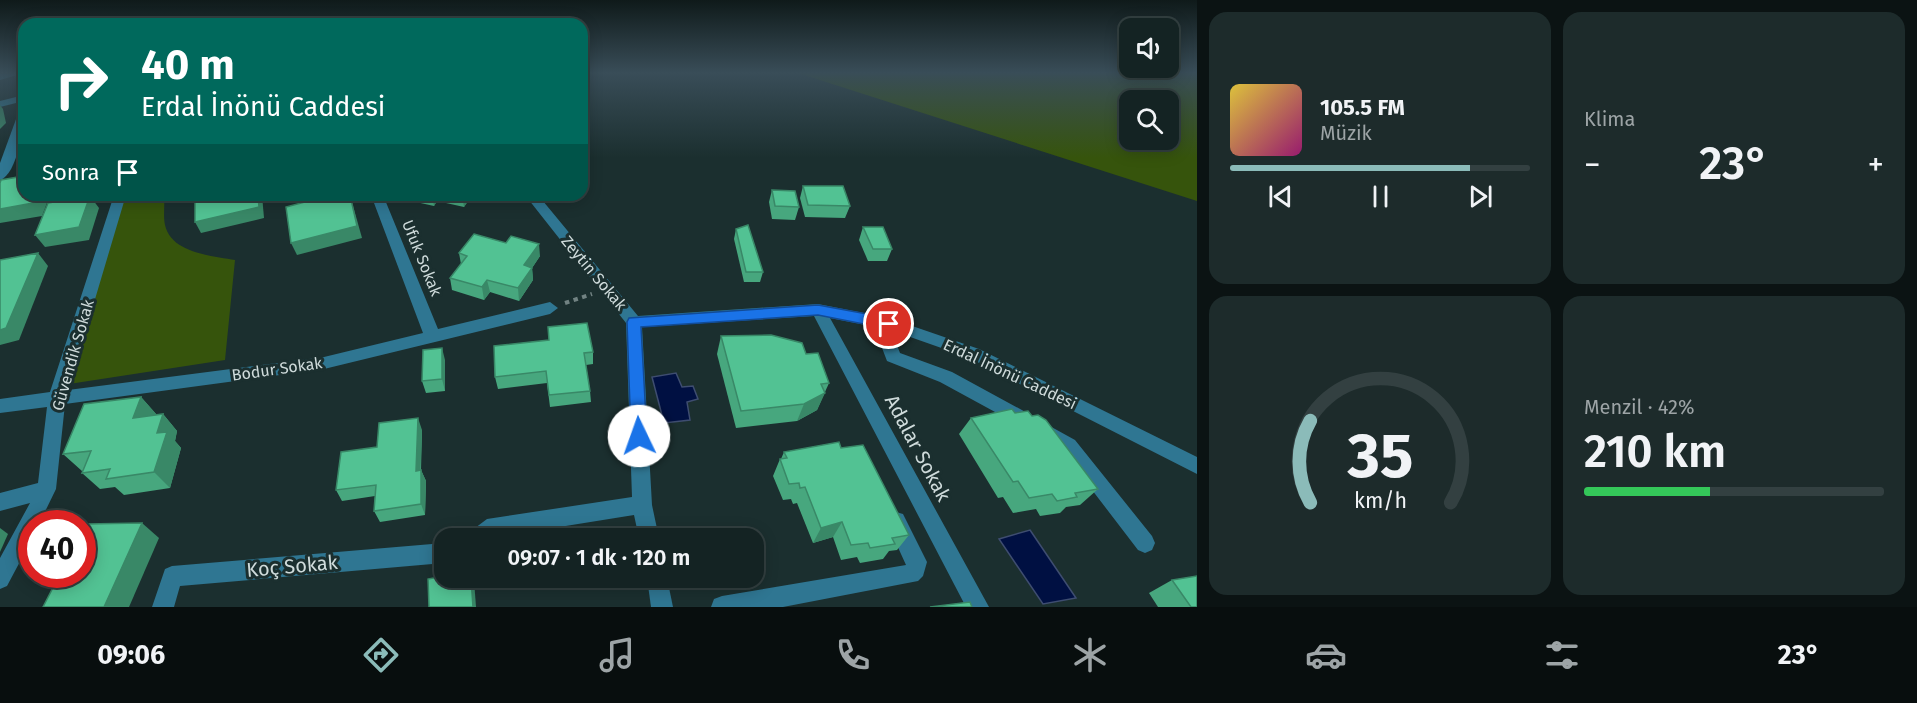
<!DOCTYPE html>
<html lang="tr">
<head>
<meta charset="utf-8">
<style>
	:root { --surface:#142323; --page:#1d2b2b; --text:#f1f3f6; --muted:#9da4a6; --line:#334041; --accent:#8bbbb9 }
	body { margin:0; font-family:"Fira Sans",sans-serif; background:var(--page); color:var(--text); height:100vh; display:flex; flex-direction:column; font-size:22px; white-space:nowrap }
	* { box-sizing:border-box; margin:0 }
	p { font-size:20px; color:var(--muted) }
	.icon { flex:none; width:33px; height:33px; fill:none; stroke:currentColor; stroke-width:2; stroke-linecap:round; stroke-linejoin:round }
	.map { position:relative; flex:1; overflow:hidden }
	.drawer { display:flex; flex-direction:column; gap:12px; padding:12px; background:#0b1313; width:720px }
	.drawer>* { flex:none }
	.guide { position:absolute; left:18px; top:18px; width:570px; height:183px; border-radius:18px; box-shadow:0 3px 15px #0003,0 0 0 2px var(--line); background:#00695c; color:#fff; overflow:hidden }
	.fabs { position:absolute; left:1119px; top:18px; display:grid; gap:12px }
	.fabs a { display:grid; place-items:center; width:60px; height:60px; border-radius:12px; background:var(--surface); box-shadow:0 3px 15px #0003,0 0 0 2px var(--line); font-size:30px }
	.speed { position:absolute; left:18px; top:510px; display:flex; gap:12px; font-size:30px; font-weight:700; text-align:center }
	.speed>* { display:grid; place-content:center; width:78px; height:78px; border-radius:50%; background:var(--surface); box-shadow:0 3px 15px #0003,0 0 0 2px var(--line); line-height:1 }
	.speed .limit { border:9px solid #d22; background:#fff; color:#111 }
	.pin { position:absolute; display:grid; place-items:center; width:51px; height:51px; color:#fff; margin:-26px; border:3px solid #fff; border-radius:50%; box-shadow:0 2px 6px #0007 }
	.me { position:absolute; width:66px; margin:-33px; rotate:357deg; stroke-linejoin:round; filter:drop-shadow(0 0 4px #0008) }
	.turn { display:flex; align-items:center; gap:21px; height:126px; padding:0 24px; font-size:27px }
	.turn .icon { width:78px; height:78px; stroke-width:2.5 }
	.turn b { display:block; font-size:42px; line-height:51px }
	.then { display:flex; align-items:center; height:57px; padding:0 24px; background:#0003; gap:12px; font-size:22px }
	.big { font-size:45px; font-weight:600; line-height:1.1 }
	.drawer .tile { flex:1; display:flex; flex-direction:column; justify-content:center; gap:9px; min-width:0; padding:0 21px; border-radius:18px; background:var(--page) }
	.drawer .dial { align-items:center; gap:0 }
	.dial svg { height:156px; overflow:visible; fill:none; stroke:var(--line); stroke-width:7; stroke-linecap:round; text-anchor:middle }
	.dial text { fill:var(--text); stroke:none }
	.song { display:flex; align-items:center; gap:18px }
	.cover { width:72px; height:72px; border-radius:9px; background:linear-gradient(135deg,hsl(50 70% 55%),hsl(320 70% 35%)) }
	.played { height:6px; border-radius:3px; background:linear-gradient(90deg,var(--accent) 80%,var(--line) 80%) }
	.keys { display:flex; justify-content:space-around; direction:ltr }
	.heat { display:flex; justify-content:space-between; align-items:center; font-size:33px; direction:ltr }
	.charge { height:9px; border-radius:4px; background:linear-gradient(90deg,#34c759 42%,var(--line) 0) }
	.drawer .tiles { flex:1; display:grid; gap:12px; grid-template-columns:repeat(2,1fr) }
	.trip { position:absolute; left:434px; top:528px; width:330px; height:60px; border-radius:18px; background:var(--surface); box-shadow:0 3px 15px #0003,0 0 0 2px var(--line); font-weight:600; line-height:60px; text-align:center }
	.menu { display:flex; height:96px; justify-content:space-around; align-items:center; background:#080e0e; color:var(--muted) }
	.menu .icon { width:42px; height:42px }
	.menu .on { color:var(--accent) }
	.menu b { font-size:27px; color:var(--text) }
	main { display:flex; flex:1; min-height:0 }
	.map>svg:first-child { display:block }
	.green { fill:#36540c; fill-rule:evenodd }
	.water { fill:#001042; stroke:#3e4d70; stroke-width:1.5 }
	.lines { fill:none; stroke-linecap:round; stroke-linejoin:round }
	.path { stroke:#718282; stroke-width:4; stroke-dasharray:4.5 4.5; stroke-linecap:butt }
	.minor { fill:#2f7692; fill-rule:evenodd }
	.wall { fill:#47a77e }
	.shaded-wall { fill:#398867 }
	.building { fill:#52c293; stroke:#398867; stroke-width:1.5 }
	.route { fill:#1a73e8; stroke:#114b97; stroke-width:1.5 }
	.labels { text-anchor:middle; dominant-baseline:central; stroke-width:6; stroke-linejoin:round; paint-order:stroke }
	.street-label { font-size:16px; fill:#cfdbdb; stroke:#1b2f2f }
	.near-street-label { font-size:20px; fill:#cfdbdb; stroke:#1b2f2f }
</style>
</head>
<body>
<main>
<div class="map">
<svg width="1197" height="607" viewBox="0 0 1197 607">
	<rect width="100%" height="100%" fill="#1b2f2f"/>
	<g class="green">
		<path d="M798 73H1197V201ZM1130 100H1168V140H1130Z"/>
		<path d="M164 195C165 205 163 216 165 225 171 253 212 256 235 260L225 360 69 384 122 201Z"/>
	</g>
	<g class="water">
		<polygon points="676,373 682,387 693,386 698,399 687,402 690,420 664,423 652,377"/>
		<polygon points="1030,530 1076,598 1043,604 999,539"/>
	</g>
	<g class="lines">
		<polyline class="path" points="565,303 592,294"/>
		<g class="minor">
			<polygon points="18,73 17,75 0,80 0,74"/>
			<polygon points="24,95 24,101 0,107 0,101"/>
			<path d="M24 108C24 124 18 174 0 180V163L19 111Z"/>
			<polygon points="114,195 126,195 68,390 324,357 423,333 371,195 383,195 438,329 550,302 558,308 550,314 324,369 65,404 56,489 39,524 32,524 32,539 7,586 0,589 0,558 30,503 0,511 0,493 38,483 47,407 0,413 0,399 50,392"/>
			<polygon points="525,195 538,195 638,316 818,304 889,318 979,349 1197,457 1197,474 967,357 896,332 895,340 900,353 952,372 1031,415 1034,420 1031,425 1025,427 1019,425 940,382 887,361 879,340 881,328 830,318 989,607 966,607 814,316 642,327 652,505 659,538 639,538 634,515 491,538 468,538 471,531 487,519 632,497 626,323"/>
			<polygon points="1046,424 1075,440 1152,536 1155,543 1152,550 1145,553 1138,550 1063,452 1040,437 1037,432 1040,427"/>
			<polygon points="896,512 903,514 927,562 923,576 918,581 783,607 711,607 714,599 722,596 906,565 886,521 889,514"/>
			<polygon points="444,543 444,563 180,586 174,607 152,607 165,569 172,566"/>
			<polygon points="647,578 667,578 673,607 651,607"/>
		</g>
	</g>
	<g class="wall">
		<polygon points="803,186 850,206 845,218 805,217 800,198"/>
		<polygon points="772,190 799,207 795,220 772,219 769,202"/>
		<polygon points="405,195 472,195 464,207 437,201 434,206 407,200"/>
		<polygon points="863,227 892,249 887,261 868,261 859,240"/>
		<polygon points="736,229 763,272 760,282 744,282 734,239"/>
		<polygon points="459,253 540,256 532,268 533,280 519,301 490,292 484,300 452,290 450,278 461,264"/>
		<polygon points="548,327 593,352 593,364 586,365 590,391 591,402 550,407 547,383 498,389 495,377 549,340"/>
		<polygon points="721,336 806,354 829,383 817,410 797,421 736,428 717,354"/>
		<polygon points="445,360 445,391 426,393 422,381"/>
		<polygon points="141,397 156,414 156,415 163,414 177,431 175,441 181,448 170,488 124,495 115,487 100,489 82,473 83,470 82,471 63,454"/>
		<polygon points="1015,413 1032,416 1098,489 1080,505 1066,507 1060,513 1040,516 1036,509 1013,513 1003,497 998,498 959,434 971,418"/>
		<polygon points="422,430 421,470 426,481 425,515 380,522 374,511 375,496 342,501 336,490 377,447"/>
		<polygon points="841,448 909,535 897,550 889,551 883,559 860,563 857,557 841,560 833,537 813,543 797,503 793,504 791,499 783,500 773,476 780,459 781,459 784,452"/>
		<polygon points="1172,580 1197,607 1158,607 1149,593"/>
	</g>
	<g class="shaded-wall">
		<polygon points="0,105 3,109 6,123 0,129"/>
		<polygon points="36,195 50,195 42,216 0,223 0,209"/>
		<polygon points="258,195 262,195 264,218 201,233 195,222"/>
		<polygon points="350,195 362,238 297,255 291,243"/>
		<polygon points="432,195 436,195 437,201 434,206"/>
		<polygon points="462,195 472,195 464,207"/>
		<polygon points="90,196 99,208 89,240 45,247 35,235"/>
		<polygon points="539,244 540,256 532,268 533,280 519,301 518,288 524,265"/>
		<polygon points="38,253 48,266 19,340 0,345 0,330"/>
		<polygon points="487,280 490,292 484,300 482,287"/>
		<polygon points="442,348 445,360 445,391 442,379"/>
		<polygon points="825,393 817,410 797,421 804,404"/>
		<polygon points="141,397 156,414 149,435 133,418"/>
		<polygon points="163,414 177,431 175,441 181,448 170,488 154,472 157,433"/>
		<polygon points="418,418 422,430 420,482 416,471"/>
		<polygon points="421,470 426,481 425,515 421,504"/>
		<polygon points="842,522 833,537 813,543 821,528"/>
		<polygon points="142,523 159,538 129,607 104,607"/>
		<polygon points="0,528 8,534 0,552"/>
		<polygon points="471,578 473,578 474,580 476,607 473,607"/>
	</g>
	<g class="building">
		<polygon points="24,176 24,195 36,195 33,203 0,209 0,183 1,180"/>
		<polygon points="803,186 843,186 850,206 808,205"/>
		<polygon points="772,190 795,191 799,207 775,206"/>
		<polygon points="195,195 258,195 259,207 195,222"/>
		<polygon points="331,195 350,195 357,226 291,243 286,207"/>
		<polygon points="90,196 79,227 35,235 48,203"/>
		<polygon points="748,225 763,272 746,272 736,229"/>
		<polygon points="863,227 883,227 892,249 873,249"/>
		<polygon points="474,234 506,243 511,236 539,244 524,265 532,268 518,288 487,280 482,287 450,278 467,256 459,253"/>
		<polygon points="38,253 6,328 0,330 0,260"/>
		<polygon points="587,323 593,352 584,353 590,391 549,395 546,371 495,377 494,346 549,340 548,327"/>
		<polygon points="771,335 802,343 806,354 818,353 829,383 821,384 825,393 804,404 741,411 721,336"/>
		<polygon points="442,348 442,379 422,381 423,350"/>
		<polygon points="141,397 133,418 163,414 157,433 167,432 154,472 106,479 110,469 82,473 91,451 63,454 84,404"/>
		<polygon points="1012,409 1015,413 1028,411 1032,416 1038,415 1046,420 1098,489 1075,493 1077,497 1057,501 1052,494 1029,498 1018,481 1013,482 971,418"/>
		<polygon points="418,418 416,471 421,470 421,504 374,511 376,485 336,490 341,452 377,447 379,423"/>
		<polygon points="839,442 841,448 863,445 909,535 892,538 895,544 870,548 868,543 851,545 842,522 821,528 805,487 800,488 799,483 789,484 780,459 787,458 784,452"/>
		<polygon points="142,523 104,607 43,607 60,574 82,574 82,531 86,524"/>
		<polygon points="444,576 444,578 471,578 473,607 429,607 428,579"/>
		<polygon points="1197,576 1197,607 1191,607 1172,580"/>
		<polygon points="970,602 972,607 930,607"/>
	</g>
	<linearGradient id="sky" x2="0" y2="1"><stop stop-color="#0f1a1a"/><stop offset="0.46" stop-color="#394d58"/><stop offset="1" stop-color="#394d58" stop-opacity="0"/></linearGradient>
	<rect width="1197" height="158" fill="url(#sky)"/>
	<polygon class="route" points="818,305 889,318 896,324 889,329 818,315 641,327 647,436 645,441 633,441 631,436 627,322 629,318"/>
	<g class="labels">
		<g class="street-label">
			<text transform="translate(422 258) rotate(68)">Ufuk Sokak</text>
			<text transform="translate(594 273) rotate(50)">Zeytin Sokak</text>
			<text transform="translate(73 355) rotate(-74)">Güvendik Sokak</text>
			<text transform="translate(277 369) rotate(-8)">Bodur Sokak</text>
			<text transform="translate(1010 374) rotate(25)">Erdal İnönü Caddesi</text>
		</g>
		<g class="near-street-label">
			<text transform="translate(918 448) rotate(62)">Adalar Sokak</text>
			<text transform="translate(292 566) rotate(-5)">Koç Sokak</text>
		</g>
	</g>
</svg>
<div class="fabs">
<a><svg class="icon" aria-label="sound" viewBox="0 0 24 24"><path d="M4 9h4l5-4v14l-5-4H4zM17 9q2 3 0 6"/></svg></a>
<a><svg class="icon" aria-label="search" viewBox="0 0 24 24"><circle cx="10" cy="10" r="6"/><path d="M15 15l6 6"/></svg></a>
</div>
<div class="speed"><div class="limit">40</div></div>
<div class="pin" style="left:889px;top:324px;background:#d93025"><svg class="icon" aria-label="arrive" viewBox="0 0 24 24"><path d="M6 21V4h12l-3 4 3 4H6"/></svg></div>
<svg class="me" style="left:639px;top:436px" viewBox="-20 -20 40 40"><circle r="19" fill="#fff"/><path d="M0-13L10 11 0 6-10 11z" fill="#1a73e8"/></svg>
<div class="trip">09:07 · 1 dk · 120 m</div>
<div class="guide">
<div class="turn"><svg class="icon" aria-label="right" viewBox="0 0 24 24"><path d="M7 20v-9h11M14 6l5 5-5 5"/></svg><div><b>40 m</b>Erdal İnönü Caddesi</div></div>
<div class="then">Sonra<svg class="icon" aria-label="arrive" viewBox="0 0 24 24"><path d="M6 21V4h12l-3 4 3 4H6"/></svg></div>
</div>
</div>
<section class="drawer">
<div class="tiles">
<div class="tile">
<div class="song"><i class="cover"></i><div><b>105.5 FM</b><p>Müzik</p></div></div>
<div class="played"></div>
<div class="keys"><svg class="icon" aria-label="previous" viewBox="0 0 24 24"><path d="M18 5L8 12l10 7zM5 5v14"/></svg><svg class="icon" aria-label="pause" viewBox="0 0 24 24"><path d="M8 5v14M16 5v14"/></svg><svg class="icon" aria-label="next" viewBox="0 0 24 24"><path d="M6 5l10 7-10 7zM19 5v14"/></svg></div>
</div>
<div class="tile"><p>Klima</p>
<div class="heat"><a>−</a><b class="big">23°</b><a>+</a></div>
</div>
<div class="tile dial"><svg viewBox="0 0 100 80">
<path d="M14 69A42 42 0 1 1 86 69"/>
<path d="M14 69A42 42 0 0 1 14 27" stroke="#8bbbb9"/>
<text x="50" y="56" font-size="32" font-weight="700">35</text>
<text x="50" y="72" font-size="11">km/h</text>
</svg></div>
<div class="tile"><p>Menzil · 42%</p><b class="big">210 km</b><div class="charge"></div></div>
</div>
</section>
</main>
<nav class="menu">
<b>09:06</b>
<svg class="icon on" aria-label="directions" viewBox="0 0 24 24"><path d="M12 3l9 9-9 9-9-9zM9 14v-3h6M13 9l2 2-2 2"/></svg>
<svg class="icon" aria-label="music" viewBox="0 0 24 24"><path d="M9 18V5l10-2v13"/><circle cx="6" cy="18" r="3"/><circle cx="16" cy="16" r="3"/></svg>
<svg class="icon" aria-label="phone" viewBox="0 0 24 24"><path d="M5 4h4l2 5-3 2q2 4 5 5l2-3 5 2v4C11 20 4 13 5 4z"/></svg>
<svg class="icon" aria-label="climate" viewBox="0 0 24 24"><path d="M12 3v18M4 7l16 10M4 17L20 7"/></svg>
<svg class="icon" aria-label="car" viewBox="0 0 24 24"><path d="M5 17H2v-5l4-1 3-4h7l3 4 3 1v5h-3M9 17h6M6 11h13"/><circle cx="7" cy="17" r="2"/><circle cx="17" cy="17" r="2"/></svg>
<svg class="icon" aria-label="filters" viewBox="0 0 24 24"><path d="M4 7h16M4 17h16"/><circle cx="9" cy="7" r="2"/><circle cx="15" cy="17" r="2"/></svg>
<b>23°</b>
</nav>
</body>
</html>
